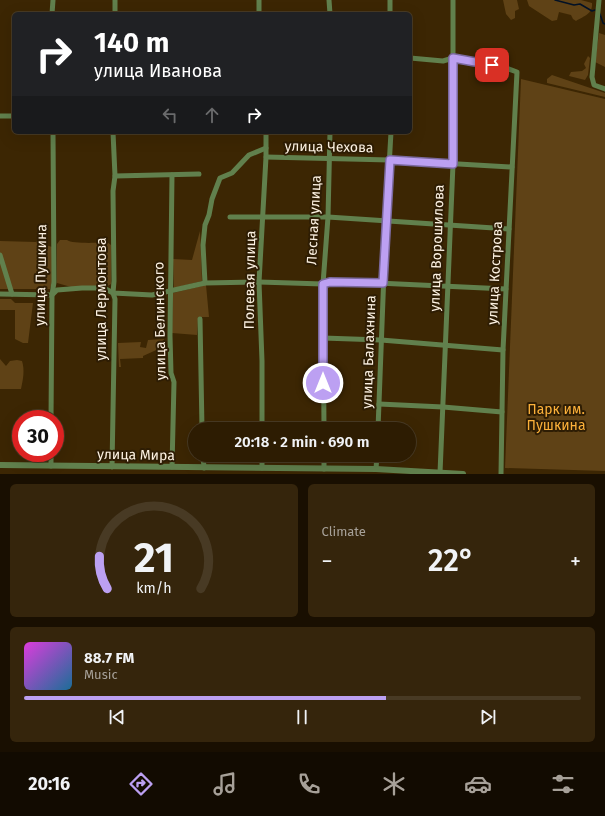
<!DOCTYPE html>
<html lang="en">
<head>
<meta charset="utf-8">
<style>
	:root { --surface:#2d1c02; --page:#35250c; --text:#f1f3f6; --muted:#a7a199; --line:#483a24; --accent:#bca0f2 }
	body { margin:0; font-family:"Fira Sans",sans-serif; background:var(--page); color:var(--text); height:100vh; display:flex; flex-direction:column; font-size:15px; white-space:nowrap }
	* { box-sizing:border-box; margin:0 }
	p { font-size:13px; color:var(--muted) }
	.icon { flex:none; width:22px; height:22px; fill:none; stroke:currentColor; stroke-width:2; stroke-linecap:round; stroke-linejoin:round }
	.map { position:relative; height:474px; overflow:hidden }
	.sheet { display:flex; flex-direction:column; gap:10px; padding:10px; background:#190f01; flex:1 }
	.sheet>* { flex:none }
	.banner { position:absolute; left:12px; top:12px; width:400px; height:122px; border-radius:6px; box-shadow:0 4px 16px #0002,0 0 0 1px var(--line); background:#202124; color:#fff; overflow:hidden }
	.speed { position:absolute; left:12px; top:410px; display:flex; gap:8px; font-size:20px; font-weight:700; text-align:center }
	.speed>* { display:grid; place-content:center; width:52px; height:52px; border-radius:50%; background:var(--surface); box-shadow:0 4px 16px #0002,0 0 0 1px var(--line); line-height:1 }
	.speed .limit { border:6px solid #d22; background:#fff; color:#111 }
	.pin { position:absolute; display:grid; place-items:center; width:34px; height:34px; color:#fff; margin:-17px; border-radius:8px; box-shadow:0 2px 6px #0006 }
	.me { position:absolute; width:44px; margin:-22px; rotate:0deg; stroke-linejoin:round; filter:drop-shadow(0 0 3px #0008) }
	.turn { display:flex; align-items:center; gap:14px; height:84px; padding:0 16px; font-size:18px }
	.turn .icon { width:52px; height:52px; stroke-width:2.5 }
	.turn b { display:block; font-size:28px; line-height:34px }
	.lanes { display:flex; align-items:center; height:38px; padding:0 16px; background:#0003; justify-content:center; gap:20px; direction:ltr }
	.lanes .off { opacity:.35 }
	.big { font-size:30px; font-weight:600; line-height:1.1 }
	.sheet .tile { flex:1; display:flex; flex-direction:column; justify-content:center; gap:6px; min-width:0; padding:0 14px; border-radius:6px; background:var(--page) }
	.sheet .dial { align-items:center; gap:0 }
	.dial svg { height:104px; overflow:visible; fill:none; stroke:var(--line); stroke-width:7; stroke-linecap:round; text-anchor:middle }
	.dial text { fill:var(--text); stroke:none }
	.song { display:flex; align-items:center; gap:12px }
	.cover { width:48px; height:48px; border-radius:6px; background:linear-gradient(135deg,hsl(300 70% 55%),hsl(200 70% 35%)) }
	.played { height:4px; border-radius:2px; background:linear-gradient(90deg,var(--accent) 65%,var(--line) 65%) }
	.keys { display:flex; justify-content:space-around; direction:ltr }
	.heat { display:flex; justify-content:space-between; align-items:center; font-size:22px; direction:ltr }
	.sheet .tiles { flex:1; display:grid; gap:10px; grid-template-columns:1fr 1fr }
	.tile:last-child { grid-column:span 2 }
	.trip { position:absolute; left:188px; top:422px; width:228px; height:40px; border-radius:20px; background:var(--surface); box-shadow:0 4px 16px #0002,0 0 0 1px var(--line); font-weight:600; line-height:40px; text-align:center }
	.dock { display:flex; height:64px; justify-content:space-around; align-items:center; background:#120b01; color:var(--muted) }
	.dock .icon { width:28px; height:28px }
	.dock .on { color:var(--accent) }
	.dock b { font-size:18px; color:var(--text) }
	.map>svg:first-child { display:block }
	.green { fill:#5f4216 }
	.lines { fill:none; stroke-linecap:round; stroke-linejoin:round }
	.stream { stroke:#021126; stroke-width:1.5 }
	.minor { stroke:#61804d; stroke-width:5 }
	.tertiary { stroke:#61804d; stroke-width:6 }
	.route-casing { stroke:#7a689d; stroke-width:10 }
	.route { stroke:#bca0f2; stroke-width:7 }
	.labels { text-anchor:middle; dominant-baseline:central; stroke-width:4; stroke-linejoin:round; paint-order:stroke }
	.street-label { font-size:14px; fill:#fdf2e3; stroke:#2e1d04 }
	.park-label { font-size:14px; fill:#fcb13a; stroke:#2e1d04 }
</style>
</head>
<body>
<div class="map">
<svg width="605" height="474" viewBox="0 0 605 474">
	<rect width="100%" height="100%" fill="#3c2603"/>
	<g class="green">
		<polygon points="503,0 517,0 519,9 515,11 515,18 511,20 506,14"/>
		<path d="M527 0H581L592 3C593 14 584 16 576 21L573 19 571 15 559 12 557 20 552 21 529 6Z"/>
		<polygon points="599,33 605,35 605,67 595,62"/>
		<polygon points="588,56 590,58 588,75 585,80 569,76 571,72 582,71 586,68 584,64"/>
		<polygon points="552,75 605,93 605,97 547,83 547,79"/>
		<polygon points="521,79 605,99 605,471 505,468"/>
		<polygon points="200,231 202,281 174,288 173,259 192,260"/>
		<polygon points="39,239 43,244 52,247 52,282 50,289 0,289 0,241 36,242"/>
		<path d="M60 240H67C72 244 100 243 107 242L111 245V284L106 287H71L57 283V244Z"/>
		<polygon points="206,285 209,317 198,317 197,335 172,333 173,293"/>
		<polygon points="0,299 11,299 15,303 33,303 28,343 23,343 15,339 15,310 0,310"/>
		<polygon points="164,339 163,347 143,356 143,358 120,359 121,367 119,367 118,343 141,342 140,347 146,348 148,340"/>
		<path d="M0 359 6 366 10 361 17 360 22 361C25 370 23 380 21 389H0Z"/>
	</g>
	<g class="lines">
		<g class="stream">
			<polyline points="555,0 574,5 580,4 592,11 595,10"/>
			<polyline points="600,14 603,23 605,24"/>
		</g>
		<g class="minor">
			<polyline points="259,0 259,14"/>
			<polyline points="329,0 330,14"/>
			<polyline points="599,0 592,77 594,85 605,89"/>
			<polyline points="52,14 53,0"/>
			<polyline points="115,14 115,0"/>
			<polyline points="390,14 390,0"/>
			<polyline points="410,58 443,61 453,58 478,62 506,68 517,72 503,350 501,474"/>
			<polyline points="0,116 14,116"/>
			<polyline points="266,157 390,160 512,167"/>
			<polyline points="115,176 199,174"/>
			<polyline points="230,217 328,217 509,229"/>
			<polyline points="0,255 12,294"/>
			<polyline points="205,283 203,245 205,225 209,215 212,199 220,178 232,173 249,155 266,148"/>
			<polyline points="0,294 52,295 57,290 82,288 104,288 113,293 152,295 205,283 259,282 323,284 330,282 356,282 506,289"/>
			<polyline points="200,319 202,429"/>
			<polyline points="323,338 381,340 503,350"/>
			<polyline points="379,404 443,407 502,412"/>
			<polyline points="51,419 52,295 54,282 53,132"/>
			<polyline points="262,429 262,361 259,282 266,157 266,132"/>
			<polyline points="324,429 323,284 328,217 330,132"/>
			<polyline points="378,429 386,220 391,132"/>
			<polyline points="203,455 204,468"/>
			<polyline points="262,455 262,468"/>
			<polyline points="324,455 324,469"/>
			<polyline points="51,466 51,453"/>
			<polyline points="112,467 115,299 113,293 114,281 113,191 115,176 113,132"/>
			<polyline points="172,467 174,382 171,373 170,336 172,175"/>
			<polyline points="376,469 377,455"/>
			<polyline points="440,473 453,164 453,0"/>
		</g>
		<polyline class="tertiary" points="0,465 376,469 463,474"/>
	</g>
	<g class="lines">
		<defs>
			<polyline id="route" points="323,383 323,284 330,282 383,283 390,160 453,164 453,58 492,65"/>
		</defs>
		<use href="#route" class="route-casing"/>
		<use href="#route" class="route"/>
	</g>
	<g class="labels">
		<g class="street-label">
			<text transform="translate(329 147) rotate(1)">улица Чехова</text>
			<text transform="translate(314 220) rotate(-87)">Лесная улица</text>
			<text transform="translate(437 248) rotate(-88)">улица Ворошилова</text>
			<text transform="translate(495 273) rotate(-87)">улица Кострова</text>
			<text transform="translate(41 275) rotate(-89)">улица Пушкина</text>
			<text transform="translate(250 280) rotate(-89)">Полевая улица</text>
			<text transform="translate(101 299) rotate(-90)">улица Лермонтова</text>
			<text transform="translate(160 321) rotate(-91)">улица Белинского</text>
			<text transform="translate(369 352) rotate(-88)">улица Балахнина</text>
			<text transform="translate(136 455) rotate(1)">улица Мира</text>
		</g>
		<g class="park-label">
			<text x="556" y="409">Парк им.<tspan x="556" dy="16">Пушкина</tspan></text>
		</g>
	</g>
</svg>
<div class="speed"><div class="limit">30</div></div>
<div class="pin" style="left:492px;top:65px;background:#d93025"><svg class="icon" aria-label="arrive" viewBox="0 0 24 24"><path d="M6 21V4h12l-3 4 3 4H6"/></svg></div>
<svg class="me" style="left:323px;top:383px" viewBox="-20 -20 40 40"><circle r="17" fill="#bca0f2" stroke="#fff" stroke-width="3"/><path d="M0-11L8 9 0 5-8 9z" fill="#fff"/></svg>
<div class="trip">20:18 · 2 min · 690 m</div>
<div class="banner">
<div class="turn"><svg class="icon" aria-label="right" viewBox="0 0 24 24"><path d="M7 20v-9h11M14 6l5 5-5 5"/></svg><div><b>140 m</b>улица Иванова</div></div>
<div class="lanes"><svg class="icon off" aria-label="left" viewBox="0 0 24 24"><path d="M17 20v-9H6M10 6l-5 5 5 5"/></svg><svg class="icon off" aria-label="ahead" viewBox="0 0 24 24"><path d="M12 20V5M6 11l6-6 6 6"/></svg><svg class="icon" aria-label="right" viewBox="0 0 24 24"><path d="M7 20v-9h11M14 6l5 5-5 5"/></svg></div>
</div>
</div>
<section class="sheet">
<div class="tiles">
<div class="tile dial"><svg viewBox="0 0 100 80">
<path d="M14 69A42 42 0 1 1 86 69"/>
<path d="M14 69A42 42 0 0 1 8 44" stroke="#bca0f2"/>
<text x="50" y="56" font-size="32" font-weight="700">21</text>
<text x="50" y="72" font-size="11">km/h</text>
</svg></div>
<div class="tile"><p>Climate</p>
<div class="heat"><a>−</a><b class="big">22°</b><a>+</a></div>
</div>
<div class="tile">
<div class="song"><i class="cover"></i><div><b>88.7 FM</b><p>Music</p></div></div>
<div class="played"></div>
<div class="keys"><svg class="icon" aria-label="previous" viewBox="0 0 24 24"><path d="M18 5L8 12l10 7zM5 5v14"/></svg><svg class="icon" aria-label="pause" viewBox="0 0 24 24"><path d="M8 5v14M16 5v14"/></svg><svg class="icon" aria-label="next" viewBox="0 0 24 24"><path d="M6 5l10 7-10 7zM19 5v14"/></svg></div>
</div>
</div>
</section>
<nav class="dock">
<b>20:16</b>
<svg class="icon on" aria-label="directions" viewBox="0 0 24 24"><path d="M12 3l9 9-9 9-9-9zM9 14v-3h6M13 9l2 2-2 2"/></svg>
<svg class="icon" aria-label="music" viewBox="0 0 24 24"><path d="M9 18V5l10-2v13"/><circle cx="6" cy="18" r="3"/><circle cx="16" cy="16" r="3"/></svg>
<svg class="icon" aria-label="phone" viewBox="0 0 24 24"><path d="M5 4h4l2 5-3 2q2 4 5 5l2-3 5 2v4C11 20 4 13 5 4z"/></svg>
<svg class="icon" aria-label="climate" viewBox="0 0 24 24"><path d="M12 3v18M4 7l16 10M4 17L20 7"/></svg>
<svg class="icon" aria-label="car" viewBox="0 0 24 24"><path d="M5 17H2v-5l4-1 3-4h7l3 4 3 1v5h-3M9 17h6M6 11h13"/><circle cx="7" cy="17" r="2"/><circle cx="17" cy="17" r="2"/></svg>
<svg class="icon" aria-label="filters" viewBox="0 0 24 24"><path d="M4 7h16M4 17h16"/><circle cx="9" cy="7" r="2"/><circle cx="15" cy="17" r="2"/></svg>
</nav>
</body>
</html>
